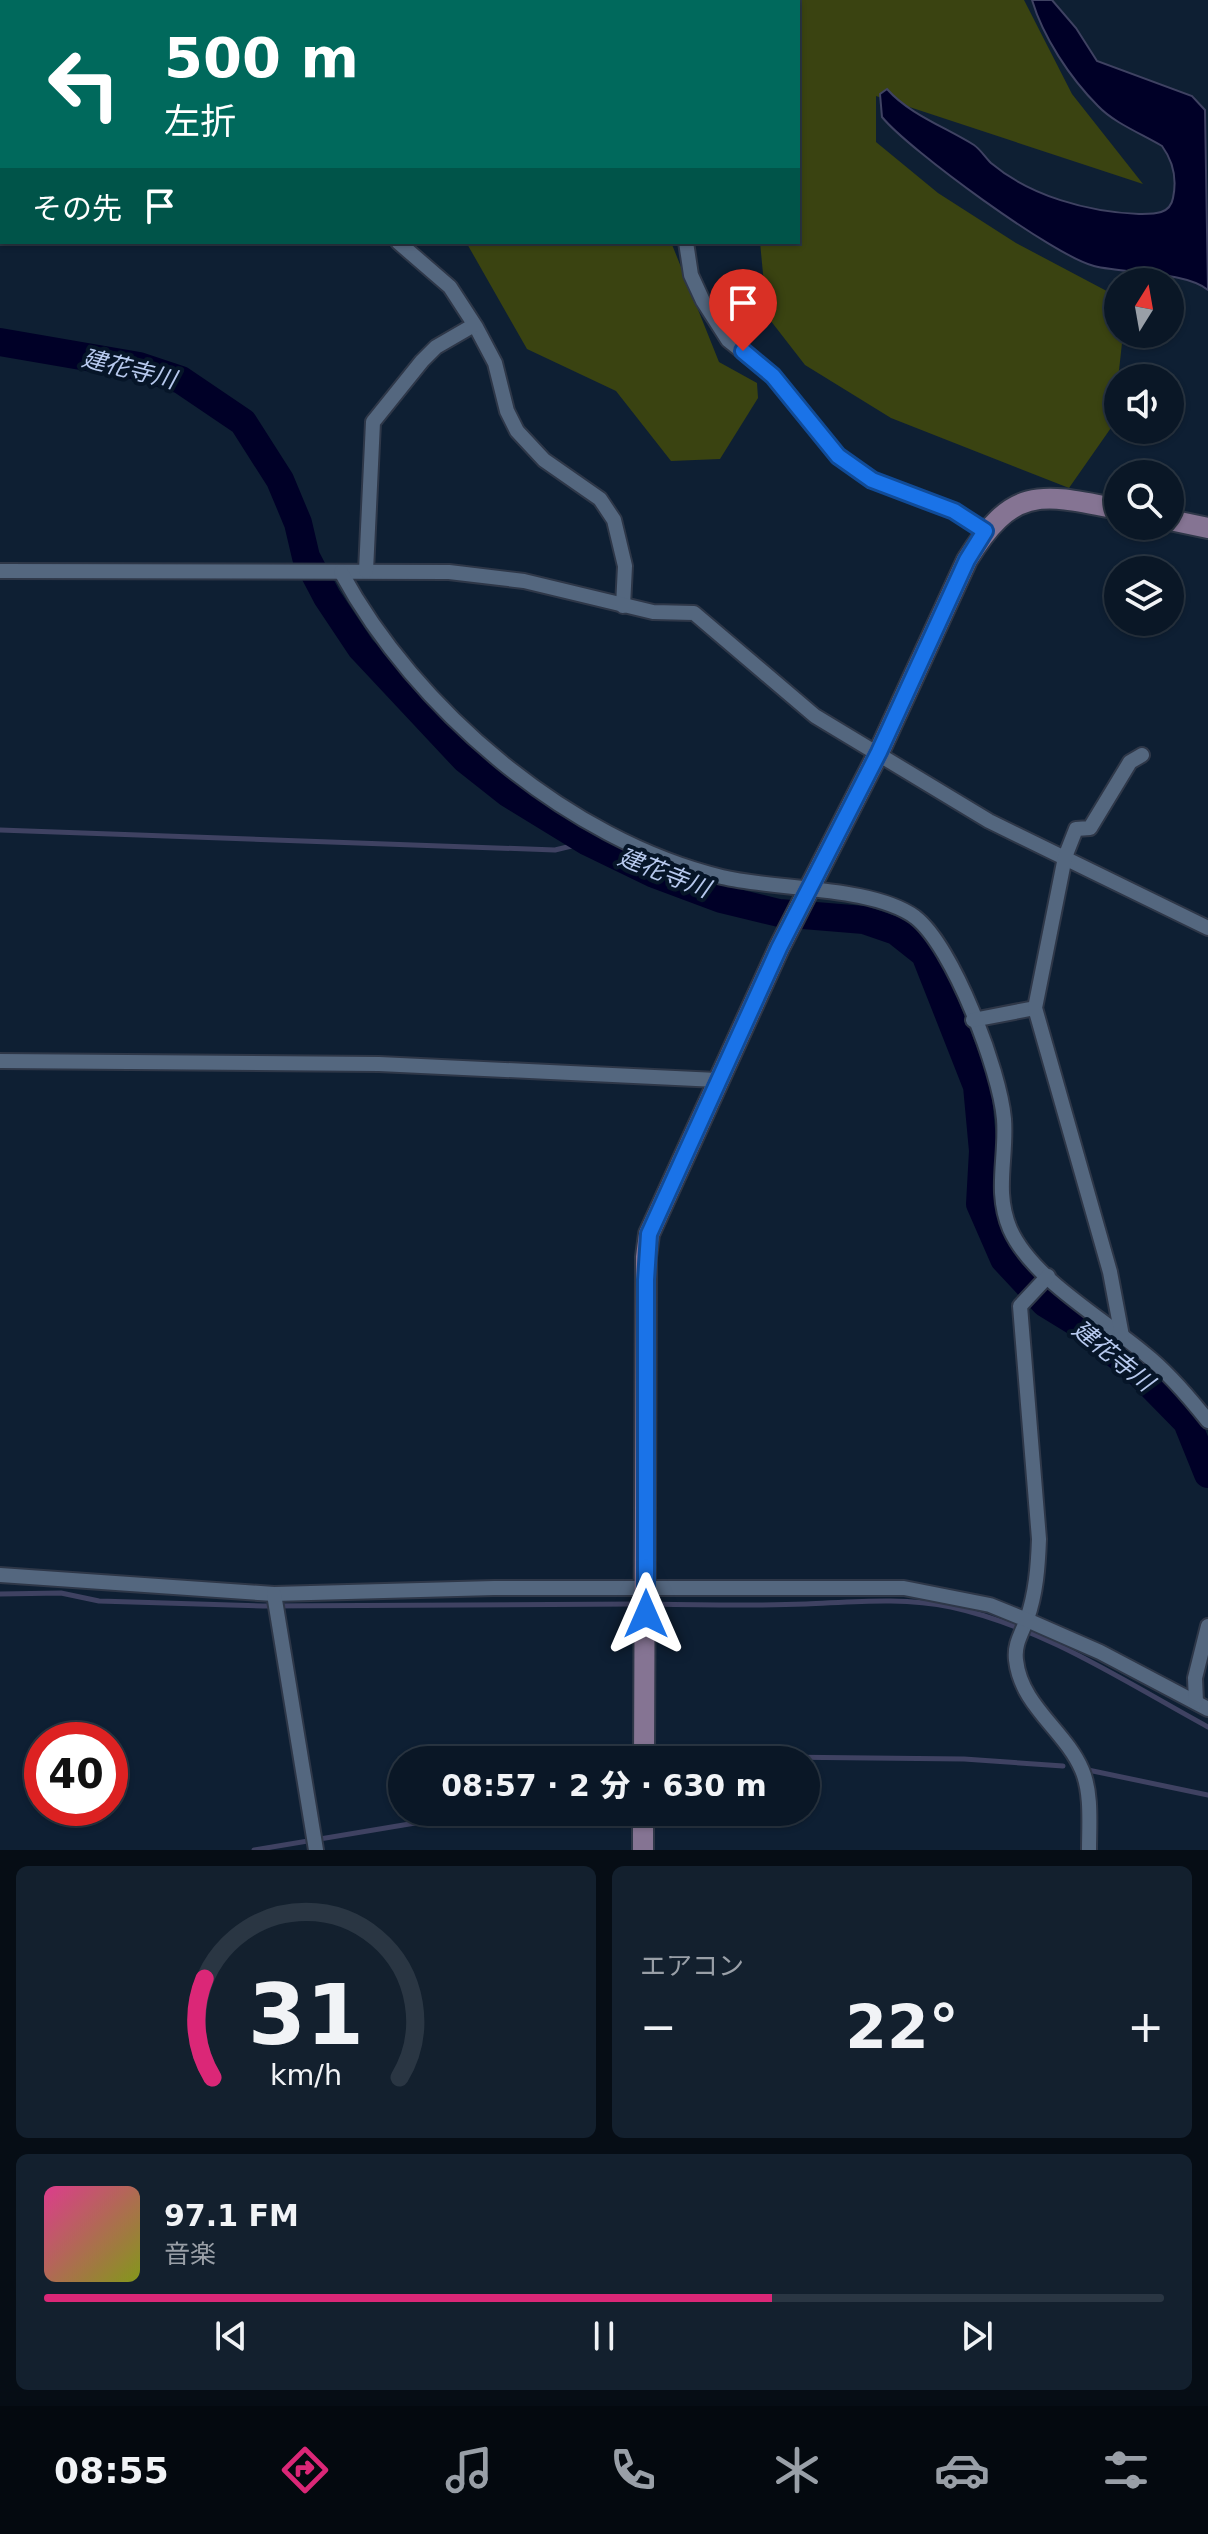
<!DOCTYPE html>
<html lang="ja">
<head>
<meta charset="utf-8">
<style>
	:root { --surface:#0a1726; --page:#13202e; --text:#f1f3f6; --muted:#999fa7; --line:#2a3643; --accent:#db2777 }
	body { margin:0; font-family:"DejaVu Sans","Noto Sans JP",sans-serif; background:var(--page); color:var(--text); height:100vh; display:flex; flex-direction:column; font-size:30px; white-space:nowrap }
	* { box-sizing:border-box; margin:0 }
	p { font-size:26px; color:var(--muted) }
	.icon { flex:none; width:44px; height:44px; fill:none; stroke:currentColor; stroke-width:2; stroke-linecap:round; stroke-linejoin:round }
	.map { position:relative; height:1850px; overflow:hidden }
	.side { display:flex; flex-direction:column; gap:16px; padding:16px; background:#060d15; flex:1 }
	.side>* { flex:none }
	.top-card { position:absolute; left:0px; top:0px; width:800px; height:244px; box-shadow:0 2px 6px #0004,0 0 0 2px var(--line); background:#00695c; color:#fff; overflow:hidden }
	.needle { width:52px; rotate:11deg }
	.tools { position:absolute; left:1104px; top:268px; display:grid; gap:16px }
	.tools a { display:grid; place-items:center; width:80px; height:80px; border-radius:50%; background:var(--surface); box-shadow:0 2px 6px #0004,0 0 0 2px var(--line); font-size:40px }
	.speed { position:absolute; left:24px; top:1722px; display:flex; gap:16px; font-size:40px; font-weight:700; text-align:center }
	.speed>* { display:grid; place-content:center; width:104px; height:104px; border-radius:50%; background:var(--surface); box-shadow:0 2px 6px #0004,0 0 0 2px var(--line); line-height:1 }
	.speed .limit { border:12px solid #d22; background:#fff; color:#111 }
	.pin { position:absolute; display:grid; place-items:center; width:68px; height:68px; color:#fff; margin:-82px -34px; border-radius:50% 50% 50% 0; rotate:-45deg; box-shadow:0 0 8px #0007 }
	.pin .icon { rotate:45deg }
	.me { position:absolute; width:88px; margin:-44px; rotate:0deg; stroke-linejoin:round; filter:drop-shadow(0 0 6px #0008) }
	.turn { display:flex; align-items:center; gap:28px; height:168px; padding:0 32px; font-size:36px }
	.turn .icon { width:104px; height:104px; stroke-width:2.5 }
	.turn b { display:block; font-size:56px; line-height:68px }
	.then { display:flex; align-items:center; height:76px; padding:0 32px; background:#0003; gap:16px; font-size:30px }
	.big { font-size:60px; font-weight:800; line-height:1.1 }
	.side .tile { flex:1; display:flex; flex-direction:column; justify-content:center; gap:12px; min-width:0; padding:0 28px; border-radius:12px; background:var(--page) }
	.side .dial { align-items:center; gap:0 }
	.dial svg { height:208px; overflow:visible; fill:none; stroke:var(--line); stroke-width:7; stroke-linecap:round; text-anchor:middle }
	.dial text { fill:var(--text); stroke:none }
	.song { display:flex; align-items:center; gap:24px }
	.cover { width:96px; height:96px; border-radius:12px; background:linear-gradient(135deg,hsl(330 70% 55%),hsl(70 70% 35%)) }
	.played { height:8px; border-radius:4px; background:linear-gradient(90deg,var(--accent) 65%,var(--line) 65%) }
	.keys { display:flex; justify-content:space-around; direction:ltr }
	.heat { display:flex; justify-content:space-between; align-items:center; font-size:44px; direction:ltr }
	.side .tiles { flex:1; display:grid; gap:16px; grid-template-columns:1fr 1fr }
	.tile:last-child { grid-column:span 2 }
	.trip { position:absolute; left:388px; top:1746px; width:432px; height:80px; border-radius:40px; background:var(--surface); box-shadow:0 2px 6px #0004,0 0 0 2px var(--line); font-weight:800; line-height:80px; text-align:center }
	.dock { display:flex; height:128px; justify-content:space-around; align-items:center; background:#04090f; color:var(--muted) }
	.dock .icon { width:56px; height:56px }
	.dock .active { color:var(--accent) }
	.dock b { font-size:36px; color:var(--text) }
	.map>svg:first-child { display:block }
	.green { fill:#3a4311 }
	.water { fill:#000027; stroke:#3f4262; stroke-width:2 }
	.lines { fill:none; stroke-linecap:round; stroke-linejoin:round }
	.stream { stroke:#3f4262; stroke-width:5 }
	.river { stroke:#000027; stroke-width:28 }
	.street-casing { stroke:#2e3748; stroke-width:18 }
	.secondary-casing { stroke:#2e3748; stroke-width:24 }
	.street { stroke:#54677f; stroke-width:14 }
	.secondary { stroke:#857493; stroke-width:20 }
	.route-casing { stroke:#114b97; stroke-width:20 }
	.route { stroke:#1a73e8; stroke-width:14 }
	.labels { text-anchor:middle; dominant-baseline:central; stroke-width:8; stroke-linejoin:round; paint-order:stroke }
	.water-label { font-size:24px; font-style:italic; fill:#b7c9ee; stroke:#061528 }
</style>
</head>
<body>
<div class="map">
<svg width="1208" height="1850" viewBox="0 0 1208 1850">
	<rect width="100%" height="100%" fill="#0e1f33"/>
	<g class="green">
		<polygon points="642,0 1024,0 1072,94 1143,184 876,96 876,142 938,193 1016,243 1118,297 1118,334 1123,334 1113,425 1069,488 891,418 805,365 767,316 760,242 798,242 798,2"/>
		<polygon points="466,242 671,242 719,362 757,383 758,398 720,459 671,461 616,391 527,349"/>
	</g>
	<path class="water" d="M1032 0H1052L1076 28 1097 61 1192 96 1205 110 1208 290C1184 271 1125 274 1094 266 1054 256 909 150 882 117L880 94 887 89C909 114 945 127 974 145 980 149 985 157 991 163 1030 196 1088 212 1139 214 1153 214 1170 215 1173 198 1177 179 1173 161 1162 146 1142 134 1114 123 1098 106 1070 78 1043 37 1032 0Z"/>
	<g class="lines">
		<g class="stream">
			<polyline points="0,830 555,850 588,842"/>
			<polyline points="0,1594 61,1593 99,1601 263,1606 638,1604"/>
			<path d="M648 1604C701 1605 753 1606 806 1604 854 1602 903 1597 951 1607 1043 1627 1127 1683 1208 1727"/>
			<polyline points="759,1760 778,1757 964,1759 1063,1766"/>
			<polyline points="1088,1770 1208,1795"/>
			<polyline points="254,1850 481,1812"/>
		</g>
		<polyline class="river" points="0,342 139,366 181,380 243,422 280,480 298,523 306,557 327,597 361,648 465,759 508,793 588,842 654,874 721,899 779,913 864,920 896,931 925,954 977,1086 983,1151 980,1204 1004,1259 1045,1303 1076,1322 1141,1375 1187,1422 1208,1474"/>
		<defs>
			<g id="street">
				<polyline points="279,2 279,0"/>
				<polyline points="398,242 450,287 476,327 495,363 507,411 517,431 544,460 600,499 614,520 625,566 623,606"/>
				<polyline points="686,242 691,275 703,301 728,340 773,376 838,456 872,480 954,511 985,531"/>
				<polyline points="0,571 449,572 524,581 653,612 694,613 815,716 989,821 1208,928"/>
				<polyline points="366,571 373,422 422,361 436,347 474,325"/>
				<path d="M341 572C415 709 568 840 722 877 776 890 872 886 915 917 953 946 1000 1071 1004 1119 1007 1158 994 1191 1010 1229 1032 1279 1104 1319 1145 1354 1169 1373 1189 1397 1208 1421"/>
				<polyline points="973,1020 1035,1008"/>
				<polyline points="0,1061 379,1064 717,1080"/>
				<path d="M1048 1276 1020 1306 1039 1539C1038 1567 1036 1593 1027 1619 1022 1633 1014 1644 1016 1660 1021 1706 1065 1730 1082 1770 1092 1793 1089 1825 1089 1850"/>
				<polyline points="1122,1336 1110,1272 1035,1008 1065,857 1076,829 1090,828 1130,762 1142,755"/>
				<polyline points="0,1575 274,1594 494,1588 904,1588 990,1605 1027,1620 1100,1652 1208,1709"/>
				<polyline points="274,1594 316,1850"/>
				<polyline points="1196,1702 1195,1678 1208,1626"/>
			</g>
			<g id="secondary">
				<polyline points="1170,520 1208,528"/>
				<path d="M644 1760 646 1257 649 1234 779 948 879 752 967 560C1013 486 1039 493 1118 509"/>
				<polyline points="643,1850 643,1812"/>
			</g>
		</defs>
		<use href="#street" class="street-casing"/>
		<use href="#secondary" class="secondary-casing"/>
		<use href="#street" class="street"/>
		<use href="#secondary" class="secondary"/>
	</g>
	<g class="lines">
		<defs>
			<polyline id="route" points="646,1614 646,1280 649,1234 779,948 879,752 967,560 985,531 954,511 872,480 838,456 773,376 743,351"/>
		</defs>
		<use href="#route" class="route-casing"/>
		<use href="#route" class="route"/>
	</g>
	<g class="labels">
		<g class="water-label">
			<text transform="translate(129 369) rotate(14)">建花寺川</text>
			<text transform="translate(664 873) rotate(21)">建花寺川</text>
			<text transform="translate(1113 1356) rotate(39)">建花寺川</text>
		</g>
	</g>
</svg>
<div class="tools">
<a><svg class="needle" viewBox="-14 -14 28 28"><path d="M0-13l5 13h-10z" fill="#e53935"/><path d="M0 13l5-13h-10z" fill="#999fa7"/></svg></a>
<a><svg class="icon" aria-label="sound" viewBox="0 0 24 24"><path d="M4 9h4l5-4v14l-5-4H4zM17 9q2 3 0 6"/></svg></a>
<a><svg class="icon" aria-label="search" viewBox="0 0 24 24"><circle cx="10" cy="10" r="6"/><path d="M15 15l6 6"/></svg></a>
<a><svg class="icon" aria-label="layers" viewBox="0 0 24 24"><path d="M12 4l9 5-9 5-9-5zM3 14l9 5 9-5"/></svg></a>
</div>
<div class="speed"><div class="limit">40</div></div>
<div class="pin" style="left:743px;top:351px;background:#d93025"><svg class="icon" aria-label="arrive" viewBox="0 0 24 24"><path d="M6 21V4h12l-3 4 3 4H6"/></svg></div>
<svg class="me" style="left:646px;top:1614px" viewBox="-20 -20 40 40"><path d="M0-17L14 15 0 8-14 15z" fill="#1a73e8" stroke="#fff" stroke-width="4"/></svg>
<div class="trip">08:57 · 2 分 · 630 m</div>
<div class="top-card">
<div class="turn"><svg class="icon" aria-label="left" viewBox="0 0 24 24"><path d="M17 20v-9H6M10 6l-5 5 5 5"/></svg><div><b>500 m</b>左折</div></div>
<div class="then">その先<svg class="icon" aria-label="arrive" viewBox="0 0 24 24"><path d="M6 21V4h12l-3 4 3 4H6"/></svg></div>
</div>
</div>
<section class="side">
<div class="tiles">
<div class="tile dial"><svg viewBox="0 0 100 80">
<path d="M14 69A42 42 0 1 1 86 69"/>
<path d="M14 69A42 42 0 0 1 11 31" stroke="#db2777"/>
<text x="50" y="56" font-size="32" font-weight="700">31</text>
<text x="50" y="72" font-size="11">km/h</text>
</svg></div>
<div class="tile"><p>エアコン</p>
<div class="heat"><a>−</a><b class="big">22°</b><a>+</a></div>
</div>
<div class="tile">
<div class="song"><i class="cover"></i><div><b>97.1 FM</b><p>音楽</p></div></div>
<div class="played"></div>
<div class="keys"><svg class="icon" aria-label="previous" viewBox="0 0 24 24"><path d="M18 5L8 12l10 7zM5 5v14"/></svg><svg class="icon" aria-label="pause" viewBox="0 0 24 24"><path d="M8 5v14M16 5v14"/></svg><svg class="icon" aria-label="next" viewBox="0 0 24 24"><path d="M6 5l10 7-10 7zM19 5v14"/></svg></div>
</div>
</div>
</section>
<nav class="dock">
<b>08:55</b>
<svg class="icon active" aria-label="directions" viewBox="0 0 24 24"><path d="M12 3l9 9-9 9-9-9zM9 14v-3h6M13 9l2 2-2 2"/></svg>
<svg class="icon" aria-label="music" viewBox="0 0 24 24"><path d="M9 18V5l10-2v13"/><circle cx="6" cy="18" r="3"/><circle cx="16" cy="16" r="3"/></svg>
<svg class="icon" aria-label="phone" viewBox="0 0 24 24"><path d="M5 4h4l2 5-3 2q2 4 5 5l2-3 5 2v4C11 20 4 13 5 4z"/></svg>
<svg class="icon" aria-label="climate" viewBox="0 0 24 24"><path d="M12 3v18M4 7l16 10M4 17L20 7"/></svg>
<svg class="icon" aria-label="car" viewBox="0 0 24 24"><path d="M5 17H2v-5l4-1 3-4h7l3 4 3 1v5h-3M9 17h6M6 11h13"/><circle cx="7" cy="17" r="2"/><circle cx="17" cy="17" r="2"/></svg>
<svg class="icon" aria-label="filters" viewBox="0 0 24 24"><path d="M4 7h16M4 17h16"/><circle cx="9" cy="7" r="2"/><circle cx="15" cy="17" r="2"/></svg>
</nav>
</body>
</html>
